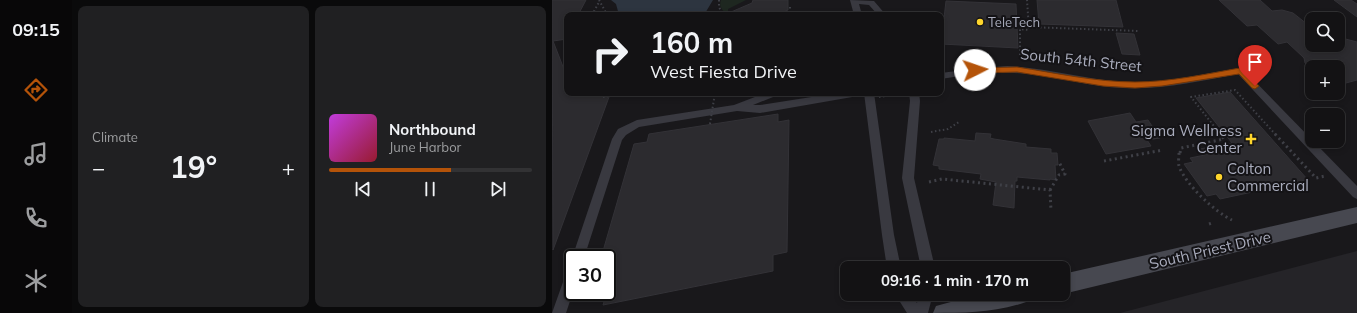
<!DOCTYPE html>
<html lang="en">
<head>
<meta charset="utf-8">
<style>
	:root { --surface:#131214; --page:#202022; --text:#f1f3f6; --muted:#9d9ea0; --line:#323234; --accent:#b45309 }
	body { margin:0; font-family:Mulish,sans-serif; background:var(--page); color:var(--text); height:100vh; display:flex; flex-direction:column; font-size:15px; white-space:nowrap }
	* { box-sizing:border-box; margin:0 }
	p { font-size:13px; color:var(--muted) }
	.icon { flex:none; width:22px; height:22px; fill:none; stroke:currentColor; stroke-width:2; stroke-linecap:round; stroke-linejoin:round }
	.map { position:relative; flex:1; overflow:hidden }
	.side { display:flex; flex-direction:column; gap:6px; padding:6px; background:#0a0a0b; width:480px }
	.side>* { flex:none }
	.hud { position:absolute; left:12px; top:12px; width:380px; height:84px; border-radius:8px; box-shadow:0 2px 6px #0003,0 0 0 1px var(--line); background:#131214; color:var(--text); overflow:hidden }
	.tools { position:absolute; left:753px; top:12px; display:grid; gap:8px }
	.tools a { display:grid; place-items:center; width:40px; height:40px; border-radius:8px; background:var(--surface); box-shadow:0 2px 6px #0003,0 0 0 1px var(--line); font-size:20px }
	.speed { position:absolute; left:12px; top:249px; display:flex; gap:8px; font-size:20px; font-weight:700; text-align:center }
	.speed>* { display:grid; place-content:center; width:52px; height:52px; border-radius:50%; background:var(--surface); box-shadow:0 2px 6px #0003,0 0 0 1px var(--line); line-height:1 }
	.speed .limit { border:2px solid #111; border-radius:6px; background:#fff; color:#111 }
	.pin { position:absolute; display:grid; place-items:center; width:34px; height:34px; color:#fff; margin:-41px -17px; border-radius:50% 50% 50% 0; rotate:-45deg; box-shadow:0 0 4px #0007 }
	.pin .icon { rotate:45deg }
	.me { position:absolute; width:44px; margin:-22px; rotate:86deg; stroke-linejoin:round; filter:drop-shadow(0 0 3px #0008) }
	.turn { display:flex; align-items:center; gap:14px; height:84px; padding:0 20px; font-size:18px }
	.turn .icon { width:52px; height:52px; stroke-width:2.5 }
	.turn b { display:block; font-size:28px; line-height:34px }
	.big { font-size:30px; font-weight:700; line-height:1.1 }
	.side .tile { flex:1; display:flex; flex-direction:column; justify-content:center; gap:6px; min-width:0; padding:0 14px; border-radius:8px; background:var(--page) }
	.song { display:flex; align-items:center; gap:12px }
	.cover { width:48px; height:48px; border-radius:6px; background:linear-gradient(135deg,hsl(290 70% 55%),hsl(350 70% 35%)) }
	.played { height:4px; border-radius:2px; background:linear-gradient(90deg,var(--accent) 60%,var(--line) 60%) }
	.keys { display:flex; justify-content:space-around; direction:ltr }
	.heat { display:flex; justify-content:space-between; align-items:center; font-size:22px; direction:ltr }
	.side .tiles { flex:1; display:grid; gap:6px; grid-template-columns:repeat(2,1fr) }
	.trip { position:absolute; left:288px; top:261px; width:230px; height:40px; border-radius:8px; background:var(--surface); box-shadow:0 2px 6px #0003,0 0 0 1px var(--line); font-weight:700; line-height:40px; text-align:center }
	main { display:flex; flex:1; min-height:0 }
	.menu { display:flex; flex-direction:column; width:72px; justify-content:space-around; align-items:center; background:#080708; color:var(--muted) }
	.menu .icon { width:28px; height:28px }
	.menu .active { color:var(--accent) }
	.menu b { font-size:18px; color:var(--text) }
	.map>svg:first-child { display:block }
	.built { fill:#252428 }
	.green { fill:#1e2720 }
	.water { fill:#2d3540 }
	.building { fill:#2c2b2f; stroke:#333237 }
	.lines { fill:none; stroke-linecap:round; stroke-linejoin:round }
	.path-far1 { stroke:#3f4047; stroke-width:2; stroke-dasharray:1.5 2.5; stroke-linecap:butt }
	.path { stroke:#3f4047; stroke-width:3; stroke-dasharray:2 3.5; stroke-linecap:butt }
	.street { fill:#393940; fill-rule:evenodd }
	.secondary { fill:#474850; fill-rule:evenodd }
	.path-bridge { stroke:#3f4047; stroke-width:2; stroke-dasharray:1.5 2.5; stroke-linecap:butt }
	.route { fill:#b45309; stroke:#753606 }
	.poi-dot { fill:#ffd62c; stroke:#141316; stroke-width:1.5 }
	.labels { text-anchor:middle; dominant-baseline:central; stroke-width:4; stroke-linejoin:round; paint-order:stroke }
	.far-poi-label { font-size:13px; fill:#a9acbc; stroke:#141316; text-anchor:start }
	.street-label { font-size:15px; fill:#a9acbc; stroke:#141316 }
	.poi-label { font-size:15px; fill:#a9acbc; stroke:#141316; text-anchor:end }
</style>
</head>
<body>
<main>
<nav class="menu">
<b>09:15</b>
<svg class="icon active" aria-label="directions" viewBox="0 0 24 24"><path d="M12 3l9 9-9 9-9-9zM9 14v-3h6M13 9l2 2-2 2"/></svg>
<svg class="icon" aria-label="music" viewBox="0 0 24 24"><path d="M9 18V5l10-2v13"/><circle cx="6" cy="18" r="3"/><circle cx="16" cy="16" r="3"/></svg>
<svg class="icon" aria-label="phone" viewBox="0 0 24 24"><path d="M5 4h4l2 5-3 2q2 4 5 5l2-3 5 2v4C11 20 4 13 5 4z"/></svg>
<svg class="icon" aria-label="climate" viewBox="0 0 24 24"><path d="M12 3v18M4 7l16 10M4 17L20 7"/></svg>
</nav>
<section class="side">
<div class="tiles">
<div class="tile"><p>Climate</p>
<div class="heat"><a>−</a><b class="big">19°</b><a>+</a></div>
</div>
<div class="tile">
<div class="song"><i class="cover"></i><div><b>Northbound</b><p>June Harbor</p></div></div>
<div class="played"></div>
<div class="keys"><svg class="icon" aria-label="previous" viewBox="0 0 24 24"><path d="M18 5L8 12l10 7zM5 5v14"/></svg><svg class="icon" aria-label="pause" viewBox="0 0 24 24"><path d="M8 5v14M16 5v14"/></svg><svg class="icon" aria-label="next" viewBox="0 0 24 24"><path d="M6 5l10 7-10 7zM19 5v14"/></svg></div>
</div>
</div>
</section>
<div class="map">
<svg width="805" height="313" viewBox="0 0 805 313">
	<rect width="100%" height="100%" fill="#19181b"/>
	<polygon class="built" points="805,251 805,313 568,313"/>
	<path class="green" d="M169 0H194L176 9V12L173 13C169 8 167 6 169 0Z"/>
	<polygon class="water" points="59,0 161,0 152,15 67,15 64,4"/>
	<g class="building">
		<polygon points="0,0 34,0 26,15 15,15 15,39 1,41 15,77 15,93 57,93 55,97 57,97 1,250"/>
		<polygon points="201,0 236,0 236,10 224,15 172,15 200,3"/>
		<polygon points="485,0 564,0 571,27 487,24"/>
		<polygon points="667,0 708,0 720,11 730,10 741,13 760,28 760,45 786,45 786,37 805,42 805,80 794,83 786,80 786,67 757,67 753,63 752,58 735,42 726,44 705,25 695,26"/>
		<polygon points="782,0 799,0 805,4 805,17"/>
		<polygon points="394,1 464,4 466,48 389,44"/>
		<polygon points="564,33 582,34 588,55 570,54"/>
		<polygon points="678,92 756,180 668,199 664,194 655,196 632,164 641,162 638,158 653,155 648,149 680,143 644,98"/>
		<polygon points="578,113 584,122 596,120 608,138 595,140 599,146 554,154 536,121"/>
		<polygon points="226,114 226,122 237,120 235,252 221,255 221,271 51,305 55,292 55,258 49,258 82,144 95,142 97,134"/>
		<polygon points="424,133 439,134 438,138 442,139 474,144 474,147 499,149 499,153 505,153 506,165 503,165 504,180 498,179 498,180 465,177 465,181 463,181 462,208 441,205 444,182 428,179 429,174 387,169 387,166 381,165 387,139 392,139 392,138 423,141"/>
	</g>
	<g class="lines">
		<g class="path-far1">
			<polyline points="47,0 53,11 53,15"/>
			<polyline points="167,0 167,7 171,15"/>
			<polyline points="238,7 238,15"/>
			<polyline points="40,15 47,2"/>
			<polyline points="476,27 587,31"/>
			<polyline points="468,59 468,29 477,30 475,0"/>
			<polyline points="51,97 74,93"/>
			<polyline points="327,97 352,94"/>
			<polyline points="379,132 396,129 407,122"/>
			<polyline points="669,135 639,97 683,90 724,135"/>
		</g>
		<g class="path">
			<polyline points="723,134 764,178 773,176"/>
			<path d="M627 153C627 157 626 162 627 166 633 184 663 212 680 220"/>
			<polyline points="628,153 629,148 672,139 668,134"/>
			<polyline points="552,161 611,150"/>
			<polyline points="377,182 390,179 498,190 499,211"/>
			<polyline points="498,190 507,175 513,174 507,162"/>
			<polyline points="657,224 660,223"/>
		</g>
		<g class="street">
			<polygon points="298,0 322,1 334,15 326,15 317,5 307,4 310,15 302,15"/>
			<path d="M455 66C494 68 531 79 570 82 610 84 649 74 688 68L691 69 805 186V199L801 197 686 74C648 81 610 90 571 88 539 87 509 77 477 74 447 71 418 74 389 79V73L427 68Z"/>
			<polygon points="213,93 228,93 226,95 201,105 208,105 285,93 311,93 306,96 208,113 185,111 87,127 74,135 70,140 32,258 21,258 21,261 20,258 60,139 66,129 85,120 182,105"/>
			<polygon points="312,93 322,93 342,235 349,268 335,268 330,235"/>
			<polygon points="357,93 367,93 368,101 362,178 383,268 369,268 350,178 358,101"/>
			<polygon points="21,266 21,292 14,313 0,313 16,268"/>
			<polygon points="343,294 358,294 365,303 367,294 381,294 376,313 355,313"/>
		</g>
		<g class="secondary">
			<polygon points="805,207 805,223 511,294 511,274"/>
			<path d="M428 294H480L477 301C444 313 415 313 381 313L384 306Z"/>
		</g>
		<polyline class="path-bridge" points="158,124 163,93"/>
	</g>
	<path class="route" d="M465 67C504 73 544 82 583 82 618 82 654 74 688 68L691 69 707 86 703 89 700 88 687 74 610 86 583 88 551 86 465 72 423 73 419 70 423 68Z"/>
	<g class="poi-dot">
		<circle cx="428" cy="22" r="4"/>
		<path d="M697 133h4v4h4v4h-4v4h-4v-4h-4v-4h4z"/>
		<circle cx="667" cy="177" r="4"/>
	</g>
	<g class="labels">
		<g class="far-poi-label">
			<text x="436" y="22">TeleTech</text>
		</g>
		<g class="street-label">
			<text transform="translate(529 60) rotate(6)">South 54th Street</text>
			<text transform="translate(658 250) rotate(-13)">South Priest Drive</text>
		</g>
		<g class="poi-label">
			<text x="690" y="130">Sigma Wellness<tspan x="690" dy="17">Center</tspan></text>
			<text x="675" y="168" text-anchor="start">Colton<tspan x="675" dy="17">Commercial</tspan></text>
		</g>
	</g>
</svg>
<div class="tools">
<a><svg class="icon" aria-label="search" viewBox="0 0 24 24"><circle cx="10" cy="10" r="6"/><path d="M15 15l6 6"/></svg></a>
<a>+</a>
<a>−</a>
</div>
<div class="speed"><div class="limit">30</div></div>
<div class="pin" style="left:703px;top:86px;background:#d93025"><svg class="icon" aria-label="arrive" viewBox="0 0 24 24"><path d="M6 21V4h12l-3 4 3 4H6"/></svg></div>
<svg class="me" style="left:423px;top:70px" viewBox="-20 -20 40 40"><circle r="19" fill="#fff"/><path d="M0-13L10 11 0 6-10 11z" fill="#b45309"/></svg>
<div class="trip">09:16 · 1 min · 170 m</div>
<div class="hud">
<div class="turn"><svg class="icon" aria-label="right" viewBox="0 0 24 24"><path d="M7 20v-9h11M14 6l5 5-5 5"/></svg><div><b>160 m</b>West Fiesta Drive</div></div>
</div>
</div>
</main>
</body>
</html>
